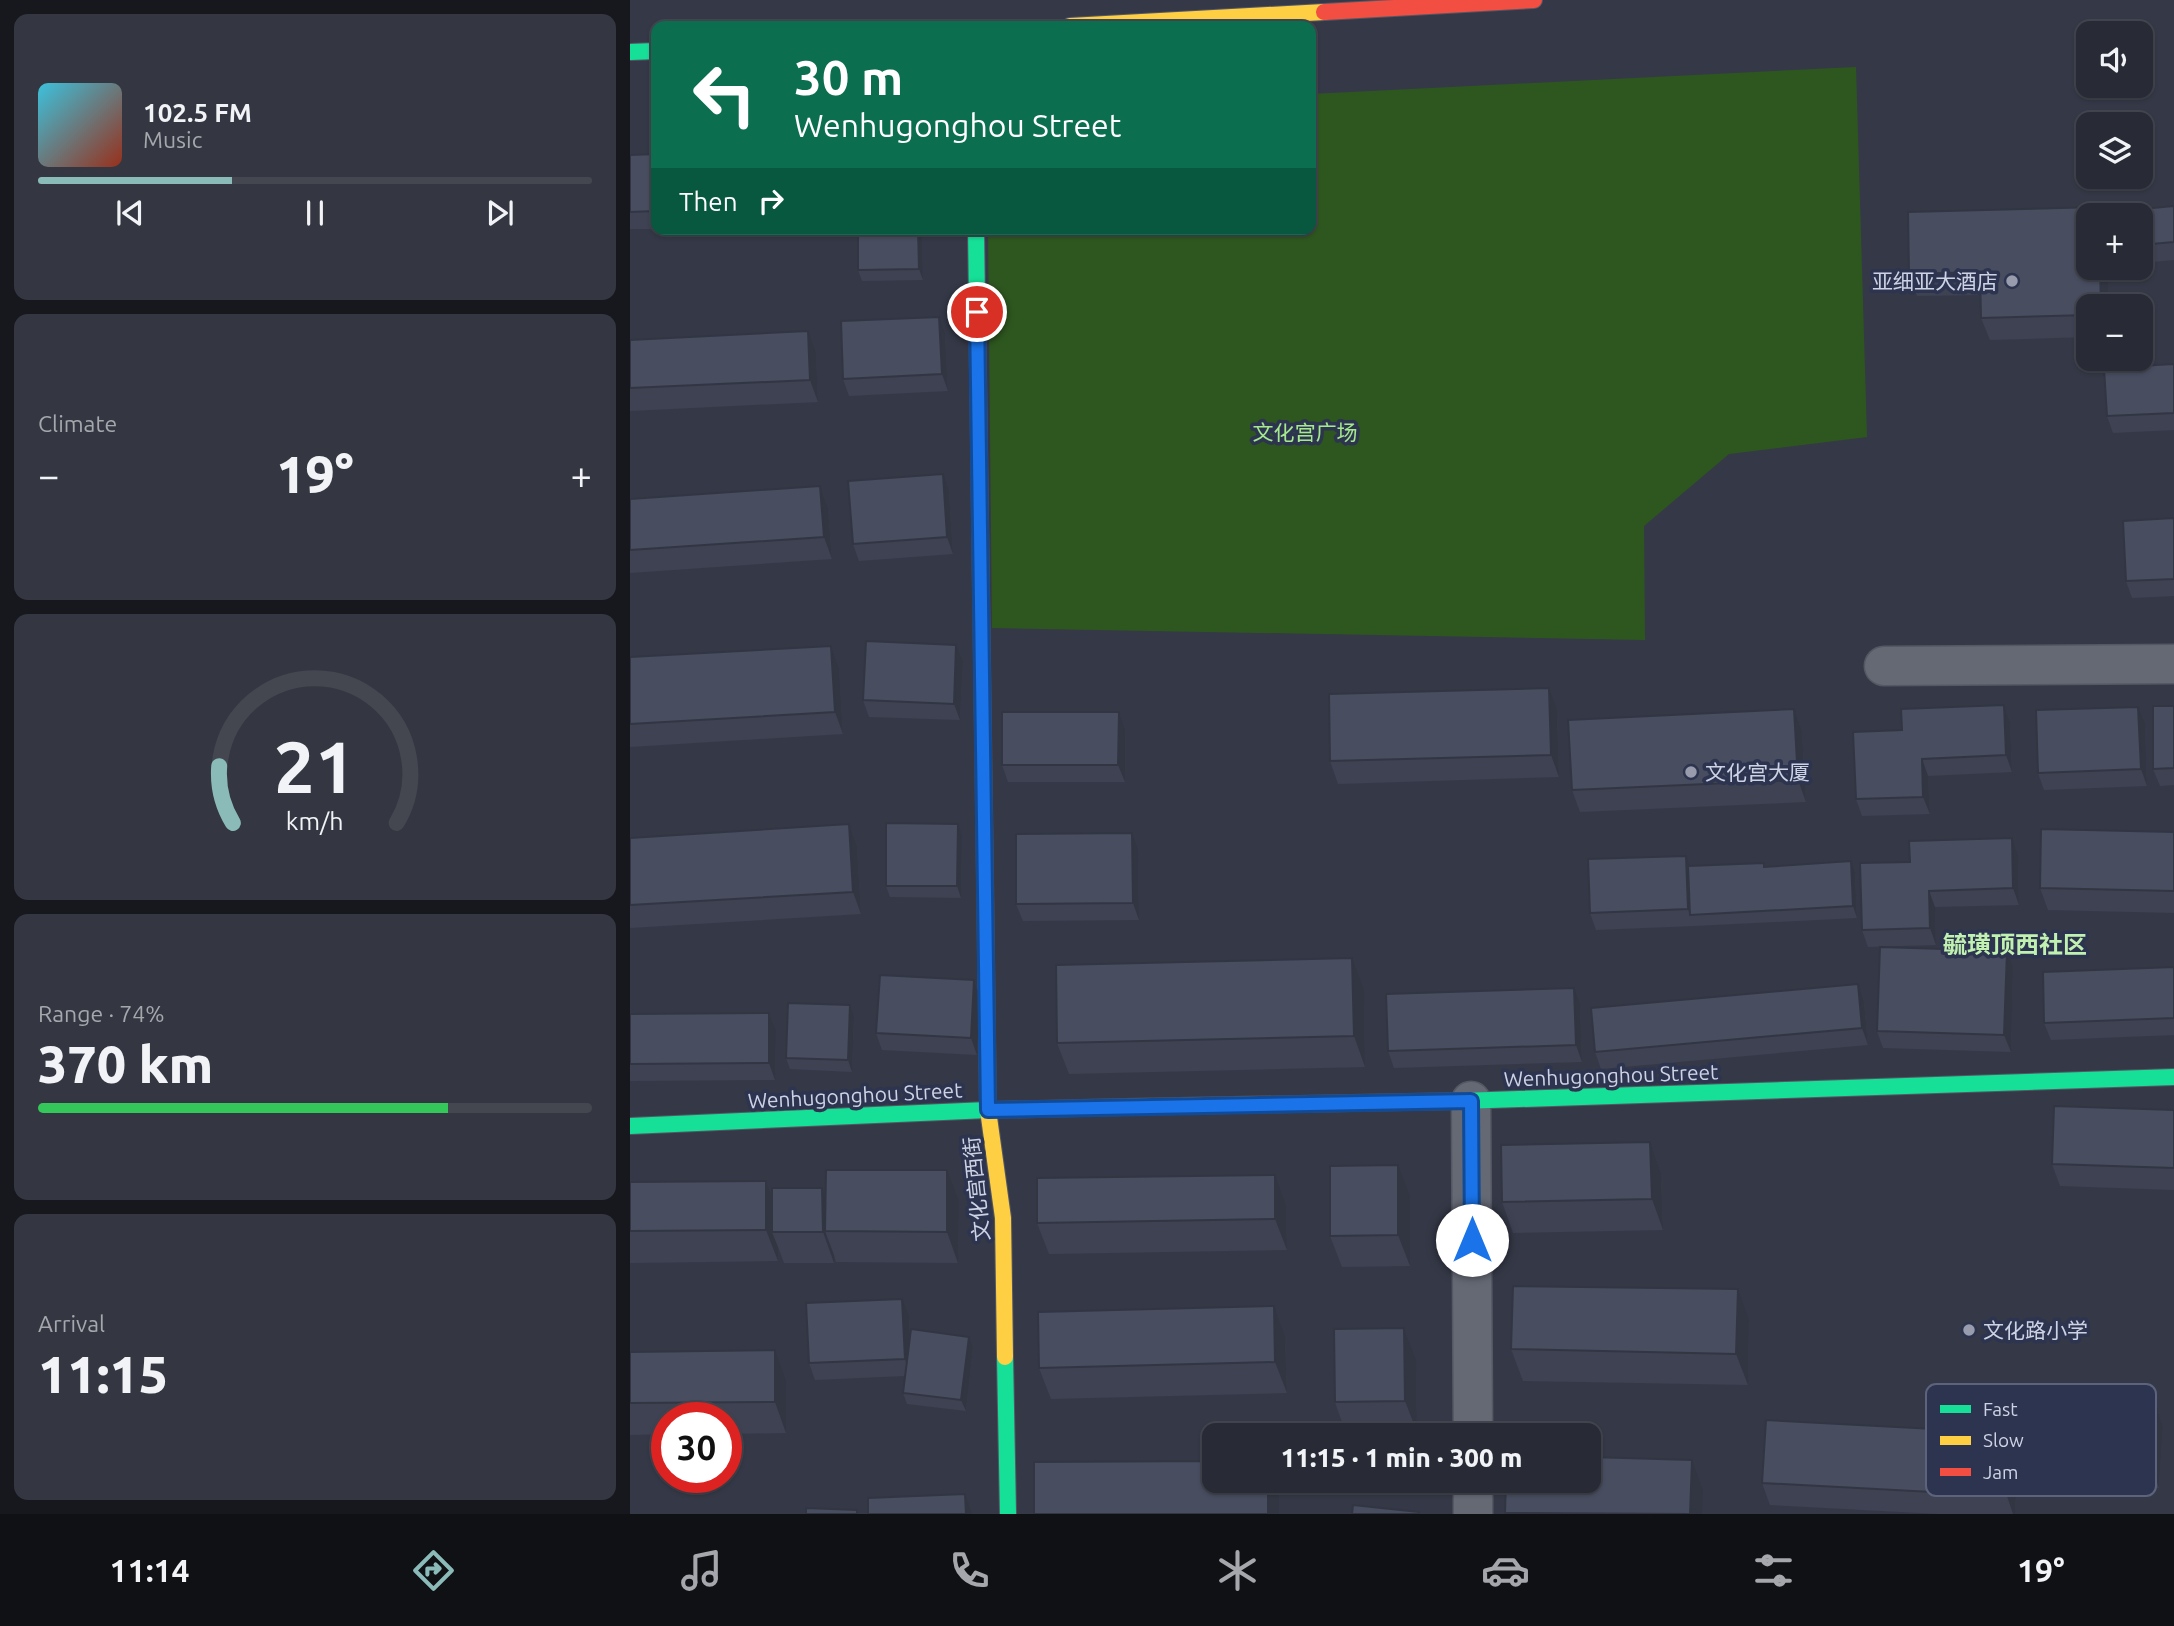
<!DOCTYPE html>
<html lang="en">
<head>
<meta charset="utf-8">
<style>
	:root { --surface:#282b35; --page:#343741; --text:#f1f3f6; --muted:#a5a7ad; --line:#444750; --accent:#8bbbb9 }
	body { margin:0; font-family:Ubuntu,"Noto Sans SC",sans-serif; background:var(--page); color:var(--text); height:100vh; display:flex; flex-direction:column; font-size:26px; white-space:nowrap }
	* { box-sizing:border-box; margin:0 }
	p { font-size:23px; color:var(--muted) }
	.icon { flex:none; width:38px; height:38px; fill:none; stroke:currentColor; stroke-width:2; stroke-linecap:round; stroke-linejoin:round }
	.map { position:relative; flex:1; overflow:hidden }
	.panel { display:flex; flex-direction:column; gap:14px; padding:14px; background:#16181d; width:630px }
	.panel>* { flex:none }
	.top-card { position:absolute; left:21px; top:21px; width:665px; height:214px; border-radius:14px; box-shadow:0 2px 5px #0004,0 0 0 2px var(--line); background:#0b6e4f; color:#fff; overflow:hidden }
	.tools { position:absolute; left:1446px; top:21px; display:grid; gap:14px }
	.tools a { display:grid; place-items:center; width:77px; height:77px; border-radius:14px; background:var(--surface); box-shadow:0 2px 5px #0004,0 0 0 2px var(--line); font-size:35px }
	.speed { position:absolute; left:21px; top:1402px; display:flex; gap:14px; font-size:35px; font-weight:700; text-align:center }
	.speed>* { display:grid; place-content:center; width:91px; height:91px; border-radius:50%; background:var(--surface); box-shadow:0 2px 5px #0004,0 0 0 2px var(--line); line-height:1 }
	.speed .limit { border:10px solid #d22; background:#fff; color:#111 }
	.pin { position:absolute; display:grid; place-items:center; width:60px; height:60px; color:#fff; margin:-30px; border:4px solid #fff; border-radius:50%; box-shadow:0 2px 7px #0007 }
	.me { position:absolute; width:77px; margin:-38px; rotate:0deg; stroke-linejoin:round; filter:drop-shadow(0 0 5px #0008) }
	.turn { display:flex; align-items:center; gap:24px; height:147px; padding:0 28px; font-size:32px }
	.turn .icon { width:91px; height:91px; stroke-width:2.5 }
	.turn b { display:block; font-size:49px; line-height:60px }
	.then { display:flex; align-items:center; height:66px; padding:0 28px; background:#0003; gap:14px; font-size:26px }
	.big { font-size:52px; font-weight:800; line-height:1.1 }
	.panel .tile { flex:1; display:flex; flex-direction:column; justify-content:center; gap:10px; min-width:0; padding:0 24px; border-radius:14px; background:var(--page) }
	.panel .dial { align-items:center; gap:0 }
	.dial svg { height:182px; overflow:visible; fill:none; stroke:var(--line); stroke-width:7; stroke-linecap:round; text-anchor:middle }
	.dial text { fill:var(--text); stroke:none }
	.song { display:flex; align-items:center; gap:21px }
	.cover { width:84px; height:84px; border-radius:10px; background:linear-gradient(135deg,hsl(190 70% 55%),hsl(10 70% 35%)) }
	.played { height:7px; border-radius:4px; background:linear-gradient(90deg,var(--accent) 35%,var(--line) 35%) }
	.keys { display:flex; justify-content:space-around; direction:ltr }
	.heat { display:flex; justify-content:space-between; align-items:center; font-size:38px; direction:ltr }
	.charge { height:10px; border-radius:5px; background:linear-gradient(90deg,#34c759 74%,var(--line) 0) }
	.trip { position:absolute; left:572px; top:1423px; width:399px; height:70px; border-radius:14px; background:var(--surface); box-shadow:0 2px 5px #0004,0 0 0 2px var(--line); font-weight:800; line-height:70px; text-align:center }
	.dock { display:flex; height:112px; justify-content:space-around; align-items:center; background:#101115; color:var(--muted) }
	.dock .icon { width:49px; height:49px }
	.dock .selected { color:var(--accent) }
	.dock b { font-size:32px; color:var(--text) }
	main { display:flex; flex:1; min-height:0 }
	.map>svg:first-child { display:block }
	.green { fill:#2e571f }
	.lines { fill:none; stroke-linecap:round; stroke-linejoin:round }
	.street-casing { stroke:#545764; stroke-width:41 }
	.fast-casing { stroke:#545764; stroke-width:18 }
	.slow-casing { stroke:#545764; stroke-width:18 }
	.jam-casing { stroke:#545764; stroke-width:18 }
	.street { stroke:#656974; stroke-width:38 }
	.fast { stroke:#16e098; stroke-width:16 }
	.slow { stroke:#ffcf43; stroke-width:16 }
	.jam { stroke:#f24e42; stroke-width:16 }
	.wall { fill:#3e4253 }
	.shaded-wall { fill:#323643 }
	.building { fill:#484d60; stroke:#323643; stroke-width:2 }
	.route-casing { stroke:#114b97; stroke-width:18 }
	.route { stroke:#1a73e8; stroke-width:12 }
	.poi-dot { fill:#989cad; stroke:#2d344f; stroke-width:2.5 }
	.labels { text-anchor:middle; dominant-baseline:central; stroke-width:7; stroke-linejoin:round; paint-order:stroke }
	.poi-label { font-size:21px; fill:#cdd2e4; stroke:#2d344f; text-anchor:start }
	.park-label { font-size:21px; fill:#a5e98c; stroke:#2d344f }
	.street-label { font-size:21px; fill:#cdd2e4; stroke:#2d344f }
	.quarter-label { font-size:24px; font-weight:bold; fill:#c1f1b0; stroke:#2d344f }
	.key { fill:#2d344f; stroke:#5d637c; stroke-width:2 }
	.key-label { font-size:19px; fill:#cdd2e4 }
</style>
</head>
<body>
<main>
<section class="panel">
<div class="tile">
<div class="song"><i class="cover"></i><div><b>102.5 FM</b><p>Music</p></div></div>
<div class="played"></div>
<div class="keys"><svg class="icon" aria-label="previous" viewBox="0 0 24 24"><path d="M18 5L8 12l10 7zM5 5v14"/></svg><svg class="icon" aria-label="pause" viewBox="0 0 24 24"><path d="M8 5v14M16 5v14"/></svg><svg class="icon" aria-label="next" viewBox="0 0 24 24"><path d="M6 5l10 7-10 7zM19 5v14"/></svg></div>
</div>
<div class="tile"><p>Climate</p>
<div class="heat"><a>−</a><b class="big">19°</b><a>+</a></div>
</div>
<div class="tile dial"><svg viewBox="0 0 100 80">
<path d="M14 69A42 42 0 1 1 86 69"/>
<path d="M14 69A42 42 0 0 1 8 44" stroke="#8bbbb9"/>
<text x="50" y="56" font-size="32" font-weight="700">21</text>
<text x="50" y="72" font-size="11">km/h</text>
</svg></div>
<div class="tile"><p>Range · 74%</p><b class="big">370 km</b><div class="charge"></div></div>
<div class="tile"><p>Arrival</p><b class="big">11:15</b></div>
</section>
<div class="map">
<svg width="1544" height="1514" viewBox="0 0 1544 1514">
	<rect width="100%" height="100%" fill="#353947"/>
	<polygon class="green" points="1226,67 1237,437 1099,454 1014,526 1015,640 362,628 358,229 681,229 681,94"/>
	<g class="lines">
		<defs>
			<g id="street">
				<polyline points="1254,666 1544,664"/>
				<polyline points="841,1101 843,1435"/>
				<polyline points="843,1480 843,1514"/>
			</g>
			<g id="fast">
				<polyline points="0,52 26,51"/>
				<polyline points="346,229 355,879"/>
				<polyline points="831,1101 1544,1077"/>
				<polyline points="0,1126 358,1110 494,1107"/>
				<polyline points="375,1357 378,1514"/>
			</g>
			<g id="slow">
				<polyline points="440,26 694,12"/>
				<polyline points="355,879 358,1110 373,1218 375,1357"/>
				<polyline points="494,1107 831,1101"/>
			</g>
			<polyline id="jam" points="694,12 904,0"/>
		</defs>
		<use href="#street" class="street-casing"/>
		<use href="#fast" class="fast-casing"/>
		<use href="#slow" class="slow-casing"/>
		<use href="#jam" class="jam-casing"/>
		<use href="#street" class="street"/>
		<use href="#fast" class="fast"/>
		<use href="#slow" class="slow"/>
		<use href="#jam" class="jam"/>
	</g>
	<g class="wall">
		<polygon points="26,154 26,229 0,229 0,155"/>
		<polygon points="1544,206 1544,260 1510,263 1510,215"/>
		<polygon points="1469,207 1472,215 1458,215 1478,268 1479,306 1458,306 1458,337 1360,340 1351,318 1351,295 1287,296 1279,274"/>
		<polygon points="228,229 292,229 293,280 232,281 228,270"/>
		<polygon points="315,334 318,391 219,396 213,379"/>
		<polygon points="0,340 186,353 188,402 0,411"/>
		<polygon points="1544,364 1544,430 1483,433 1477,416"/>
		<polygon points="190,486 198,508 202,559 0,573 0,499"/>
		<polygon points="319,491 323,554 229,561 223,544"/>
		<polygon points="1544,518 1544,596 1502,598 1496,581"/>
		<polygon points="201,646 209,668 213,734 0,747 0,657"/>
		<polygon points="333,662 330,720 239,717 233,700"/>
		<polygon points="1374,705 1380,722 1382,772 1298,776 1300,814 1232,816 1226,799 1272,730"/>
		<polygon points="1544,706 1544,785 1530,786 1523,769"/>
		<polygon points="1164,709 1172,731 1176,802 950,812 942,790"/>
		<polygon points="927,710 929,777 708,784 700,761"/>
		<polygon points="489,712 495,729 495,782 378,782 372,765"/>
		<polygon points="1515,724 1517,786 1414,790 1408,773"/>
		<polygon points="219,824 227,846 231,914 0,928 0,838"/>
		<polygon points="1544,832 1544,913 1418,910 1410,888"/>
		<polygon points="332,836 331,898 260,897 256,886"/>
		<polygon points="1382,838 1388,855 1389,905 1305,907 1306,945 1238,947 1232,930 1280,862"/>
		<polygon points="508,850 509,920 393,921 386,904"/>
		<polygon points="1221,861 1225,872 1227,918 1064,926 966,930 960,913 1059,866 1135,867"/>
		<polygon points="1544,967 1544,1035 1421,1040 1414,1023"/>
		<polygon points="1383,968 1381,1052 1253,1048 1247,1031"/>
		<polygon points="344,980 350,997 347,1055 252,1050 246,1033"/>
		<polygon points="1228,984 1234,1001 1238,1045 971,1069 965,1052"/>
		<polygon points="734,990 735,1067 439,1074 427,1043"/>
		<polygon points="950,1004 952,1062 764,1068 758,1051"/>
		<polygon points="139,1013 146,1030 145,1080 0,1081 0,1014"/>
		<polygon points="224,1017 222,1072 160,1069 156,1058"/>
		<polygon points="1544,1110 1544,1190 1430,1186 1422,1164"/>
		<polygon points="1020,1142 1031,1173 1033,1230 883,1233 872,1202"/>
		<polygon points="0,1182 142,1198 192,1188 195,1197 329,1201 328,1263 206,1262 204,1255 204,1263 154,1263 148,1247 148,1261 0,1263"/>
		<polygon points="780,1196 780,1266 712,1267 700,1236"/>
		<polygon points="656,1206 657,1250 419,1254 407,1223"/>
		<polygon points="279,1316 280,1341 343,1348 336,1411 277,1404 273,1393 275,1376 185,1380 179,1363"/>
		<polygon points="1119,1320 1118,1385 893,1381 881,1349"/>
		<polygon points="774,1328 786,1359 787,1432 716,1434 705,1402"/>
		<polygon points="655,1337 657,1393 421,1399 409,1368"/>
		<polygon points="0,1352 156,1381 156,1433 96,1434 96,1418 37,1418 37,1434 0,1435"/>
		<polygon points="1527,1409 1533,1426 1529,1488 1401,1480 1395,1463"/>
		<polygon points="1388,1455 1385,1514 1308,1514 1140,1505 1132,1483"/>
	</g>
	<g class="shaded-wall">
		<polygon points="288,229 292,229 293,280 289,269"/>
		<polygon points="1470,268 1478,268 1479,306 1471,306"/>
		<polygon points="309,317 315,334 318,391 312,374"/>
		<polygon points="178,331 186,353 188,402 180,380"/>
		<polygon points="313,474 319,491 323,554 317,537"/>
		<polygon points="190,486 198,508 202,559 194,537"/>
		<polygon points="326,645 333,662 330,720 324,704"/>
		<polygon points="201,646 209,668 213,734 205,712"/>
		<polygon points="919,688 927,710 929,777 921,755"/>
		<polygon points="1374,705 1380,722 1382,772 1376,755"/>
		<polygon points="1508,707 1515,724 1517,786 1511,769"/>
		<polygon points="1164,709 1172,731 1176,802 1168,780"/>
		<polygon points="489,712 495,729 495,782 488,765"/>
		<polygon points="1292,759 1298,776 1300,814 1293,797"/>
		<polygon points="219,824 227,846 231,914 223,892"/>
		<polygon points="328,824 332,836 331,898 327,886"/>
		<polygon points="502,833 508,850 509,920 503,903"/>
		<polygon points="1382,838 1388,855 1389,905 1383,888"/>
		<polygon points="1056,856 1062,873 1060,915 1058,909"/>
		<polygon points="1221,861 1225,872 1227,918 1223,906"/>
		<polygon points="1299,891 1305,907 1306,945 1300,928"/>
		<polygon points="1377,951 1383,968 1381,1052 1374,1035"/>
		<polygon points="722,958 734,990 735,1067 724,1036"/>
		<polygon points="344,980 350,997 347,1055 341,1038"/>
		<polygon points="1228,984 1234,1001 1238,1045 1232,1028"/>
		<polygon points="944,988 950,1004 952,1062 946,1045"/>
		<polygon points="220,1005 224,1017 222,1072 218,1060"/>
		<polygon points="139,1013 146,1030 145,1080 139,1063"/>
		<polygon points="1020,1142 1031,1173 1033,1230 1022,1199"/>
		<polygon points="768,1165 780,1196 780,1266 768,1235"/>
		<polygon points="317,1170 329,1201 328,1263 317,1232"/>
		<polygon points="645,1175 656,1206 657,1250 645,1219"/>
		<polygon points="136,1181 147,1212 142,1232 148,1247 148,1261 136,1230"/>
		<polygon points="192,1188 204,1219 195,1231 204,1255 204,1263 193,1232"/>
		<polygon points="1108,1289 1119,1320 1118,1385 1106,1354"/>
		<polygon points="272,1299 279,1316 281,1376 275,1359"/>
		<polygon points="644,1306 655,1337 657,1393 645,1362"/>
		<polygon points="774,1328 786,1359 787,1432 775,1401"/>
		<polygon points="339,1337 343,1348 336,1411 331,1400"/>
		<polygon points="145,1350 156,1381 156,1433 145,1402"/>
		<polygon points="1527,1409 1533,1426 1529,1488 1523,1471"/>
		<polygon points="1380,1433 1388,1455 1385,1514 1383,1514 1377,1496"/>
		<polygon points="1062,1460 1073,1491 1072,1514 1060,1514"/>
		<polygon points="638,1480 645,1480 649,1492 649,1514 638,1514"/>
		<polygon points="335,1494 341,1511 342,1514 336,1514"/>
	</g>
	<g class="building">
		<polygon points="26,154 26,211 0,212 0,155"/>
		<polygon points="1544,206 1544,242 1510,245 1510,215 1490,215 1490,211"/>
		<polygon points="1469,207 1469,215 1458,215 1458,268 1470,268 1471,306 1458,306 1458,315 1351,318 1350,272 1279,274 1278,212"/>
		<polygon points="228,229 288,229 289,269 228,270"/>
		<polygon points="309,317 312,374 213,379 211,321"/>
		<polygon points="178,331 180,380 0,388 0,340"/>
		<polygon points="1544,364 1544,413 1477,416 1474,368"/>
		<polygon points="313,474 317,537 223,544 218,481"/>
		<polygon points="190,486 194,537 0,550 0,499"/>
		<polygon points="1544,518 1544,579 1496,581 1493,521"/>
		<polygon points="236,641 326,645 324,704 233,700"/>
		<polygon points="201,646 205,712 0,724 0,657"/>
		<polygon points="919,688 921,755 700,761 699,694"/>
		<polygon points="1374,705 1376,755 1292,759 1293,797 1226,799 1223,732 1272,730 1271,709"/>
		<polygon points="1523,706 1544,706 1544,768 1523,769"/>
		<polygon points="1508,707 1511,769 1408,773 1406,710"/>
		<polygon points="1164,709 1168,780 942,790 938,720"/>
		<polygon points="372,712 489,712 488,765 372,765"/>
		<polygon points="256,823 328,824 327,886 256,886"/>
		<polygon points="219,824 223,892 0,905 0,838"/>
		<polygon points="1411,829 1544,832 1544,891 1410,888"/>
		<polygon points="502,833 503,903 386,904 386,834"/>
		<polygon points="1382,838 1383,888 1299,891 1300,928 1232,930 1230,863 1280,862 1279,841"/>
		<polygon points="1056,856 1058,909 960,913 958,859"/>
		<polygon points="1221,861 1223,906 1060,915 1058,866 1134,863 1134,867"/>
		<polygon points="1250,947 1377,951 1374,1035 1247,1031"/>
		<polygon points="722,958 724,1036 427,1043 426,965"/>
		<polygon points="1544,967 1544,1018 1414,1023 1413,972"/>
		<polygon points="250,975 344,980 341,1038 246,1033"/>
		<polygon points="1228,984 1232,1028 965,1052 961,1008"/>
		<polygon points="944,988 946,1045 758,1051 756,994"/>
		<polygon points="158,1003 220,1005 218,1060 156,1058"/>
		<polygon points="139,1013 139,1063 0,1064 0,1014"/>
		<polygon points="1424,1106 1544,1110 1544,1168 1422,1164"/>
		<polygon points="1020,1142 1022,1199 872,1202 871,1145"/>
		<polygon points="768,1165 768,1235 700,1236 700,1166"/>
		<polygon points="196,1170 317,1170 317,1232 195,1231"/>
		<polygon points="645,1175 645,1219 407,1223 407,1178"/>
		<polygon points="136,1181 136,1230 0,1231 0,1182"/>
		<polygon points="142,1188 192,1188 193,1232 142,1232"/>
		<polygon points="883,1286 1108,1289 1106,1354 881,1349"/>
		<polygon points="272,1299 275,1359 179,1363 176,1303"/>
		<polygon points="644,1306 645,1362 409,1368 408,1312"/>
		<polygon points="774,1328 775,1401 705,1402 704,1329"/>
		<polygon points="281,1329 339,1337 331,1400 273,1393"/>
		<polygon points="145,1350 145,1402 0,1403 0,1352"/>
		<polygon points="1399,1402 1527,1409 1523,1471 1395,1463"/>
		<polygon points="1136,1420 1380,1433 1377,1496 1132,1483"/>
		<polygon points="959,1457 1062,1460 1060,1514 875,1513 876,1480 959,1480"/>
		<polygon points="584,1461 584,1480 638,1480 638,1514 404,1514 404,1462"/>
		<polygon points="335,1494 336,1514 238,1514 238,1498"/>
		<polygon points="723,1505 789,1512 789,1514 722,1514"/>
		<polygon points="176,1508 227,1510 227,1514 176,1514"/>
	</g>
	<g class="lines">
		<defs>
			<polyline id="route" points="347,312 358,1110 841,1101 842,1240"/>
		</defs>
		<use href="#route" class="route-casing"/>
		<use href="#route" class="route"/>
	</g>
	<g class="poi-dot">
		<circle cx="1382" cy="281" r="7"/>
		<circle cx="1061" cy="772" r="7"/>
		<circle cx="1339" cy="1330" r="7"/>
	</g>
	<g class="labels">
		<g class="poi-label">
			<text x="1368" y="281" text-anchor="end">亚细亚大酒店</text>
			<text x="1075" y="772">文化宫大厦</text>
			<text x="1353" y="1330">文化路小学</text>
		</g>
		<g class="park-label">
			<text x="675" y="432">文化宫广场</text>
		</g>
		<g class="street-label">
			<text transform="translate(981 1075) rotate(-2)">Wenhugonghou Street</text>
			<text transform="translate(225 1095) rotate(-3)">Wenhugonghou Street</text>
			<text transform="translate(346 1189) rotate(-96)">文化宫西街</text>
		</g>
		<g class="quarter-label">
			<text x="1385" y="944">毓璜顶西社区</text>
		</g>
	</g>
	<rect x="1296" y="1384" width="230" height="112" rx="10" class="key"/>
	<rect x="1310" y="1405" width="31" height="8" fill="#16e098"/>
	<rect x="1310" y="1436" width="31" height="9" fill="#ffcf43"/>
	<rect x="1310" y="1468" width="31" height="8" fill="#f24e42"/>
	<g class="key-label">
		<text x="1353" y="1416">Fast</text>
		<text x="1353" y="1447">Slow</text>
		<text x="1353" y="1479">Jam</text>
	</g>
</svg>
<div class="tools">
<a><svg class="icon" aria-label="sound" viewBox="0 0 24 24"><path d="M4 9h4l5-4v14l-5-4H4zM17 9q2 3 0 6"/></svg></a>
<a><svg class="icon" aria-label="layers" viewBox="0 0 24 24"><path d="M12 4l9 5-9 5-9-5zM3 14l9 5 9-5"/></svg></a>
<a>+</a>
<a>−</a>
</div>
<div class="speed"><div class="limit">30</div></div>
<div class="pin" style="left:347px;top:312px;background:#d93025"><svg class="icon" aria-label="arrive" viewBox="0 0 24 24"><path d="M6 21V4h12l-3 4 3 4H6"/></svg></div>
<svg class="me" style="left:842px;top:1240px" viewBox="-20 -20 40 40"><circle r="19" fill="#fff"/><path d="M0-13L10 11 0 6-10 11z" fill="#1a73e8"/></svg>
<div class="trip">11:15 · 1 min · 300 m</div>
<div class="top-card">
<div class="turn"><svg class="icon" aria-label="left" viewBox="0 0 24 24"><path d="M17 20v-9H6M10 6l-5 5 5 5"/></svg><div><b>30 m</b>Wenhugonghou Street</div></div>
<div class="then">Then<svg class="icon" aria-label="right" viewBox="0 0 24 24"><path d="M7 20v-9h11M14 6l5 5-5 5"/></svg></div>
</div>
</div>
</main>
<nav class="dock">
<b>11:14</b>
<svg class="icon selected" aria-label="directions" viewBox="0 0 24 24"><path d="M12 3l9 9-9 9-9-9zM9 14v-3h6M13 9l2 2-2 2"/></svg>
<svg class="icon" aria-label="music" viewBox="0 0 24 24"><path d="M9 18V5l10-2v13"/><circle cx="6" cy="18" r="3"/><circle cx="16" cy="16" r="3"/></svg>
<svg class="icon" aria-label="phone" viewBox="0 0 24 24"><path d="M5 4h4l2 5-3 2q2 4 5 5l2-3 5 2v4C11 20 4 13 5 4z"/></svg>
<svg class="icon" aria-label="climate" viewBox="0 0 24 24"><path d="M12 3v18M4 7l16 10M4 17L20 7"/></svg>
<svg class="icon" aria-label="car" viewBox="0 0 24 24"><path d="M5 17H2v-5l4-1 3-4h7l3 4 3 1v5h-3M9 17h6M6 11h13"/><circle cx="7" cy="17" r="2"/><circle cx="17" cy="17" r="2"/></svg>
<svg class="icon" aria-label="filters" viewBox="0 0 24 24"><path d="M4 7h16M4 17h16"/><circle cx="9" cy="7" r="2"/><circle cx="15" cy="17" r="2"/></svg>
<b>19°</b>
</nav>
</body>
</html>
